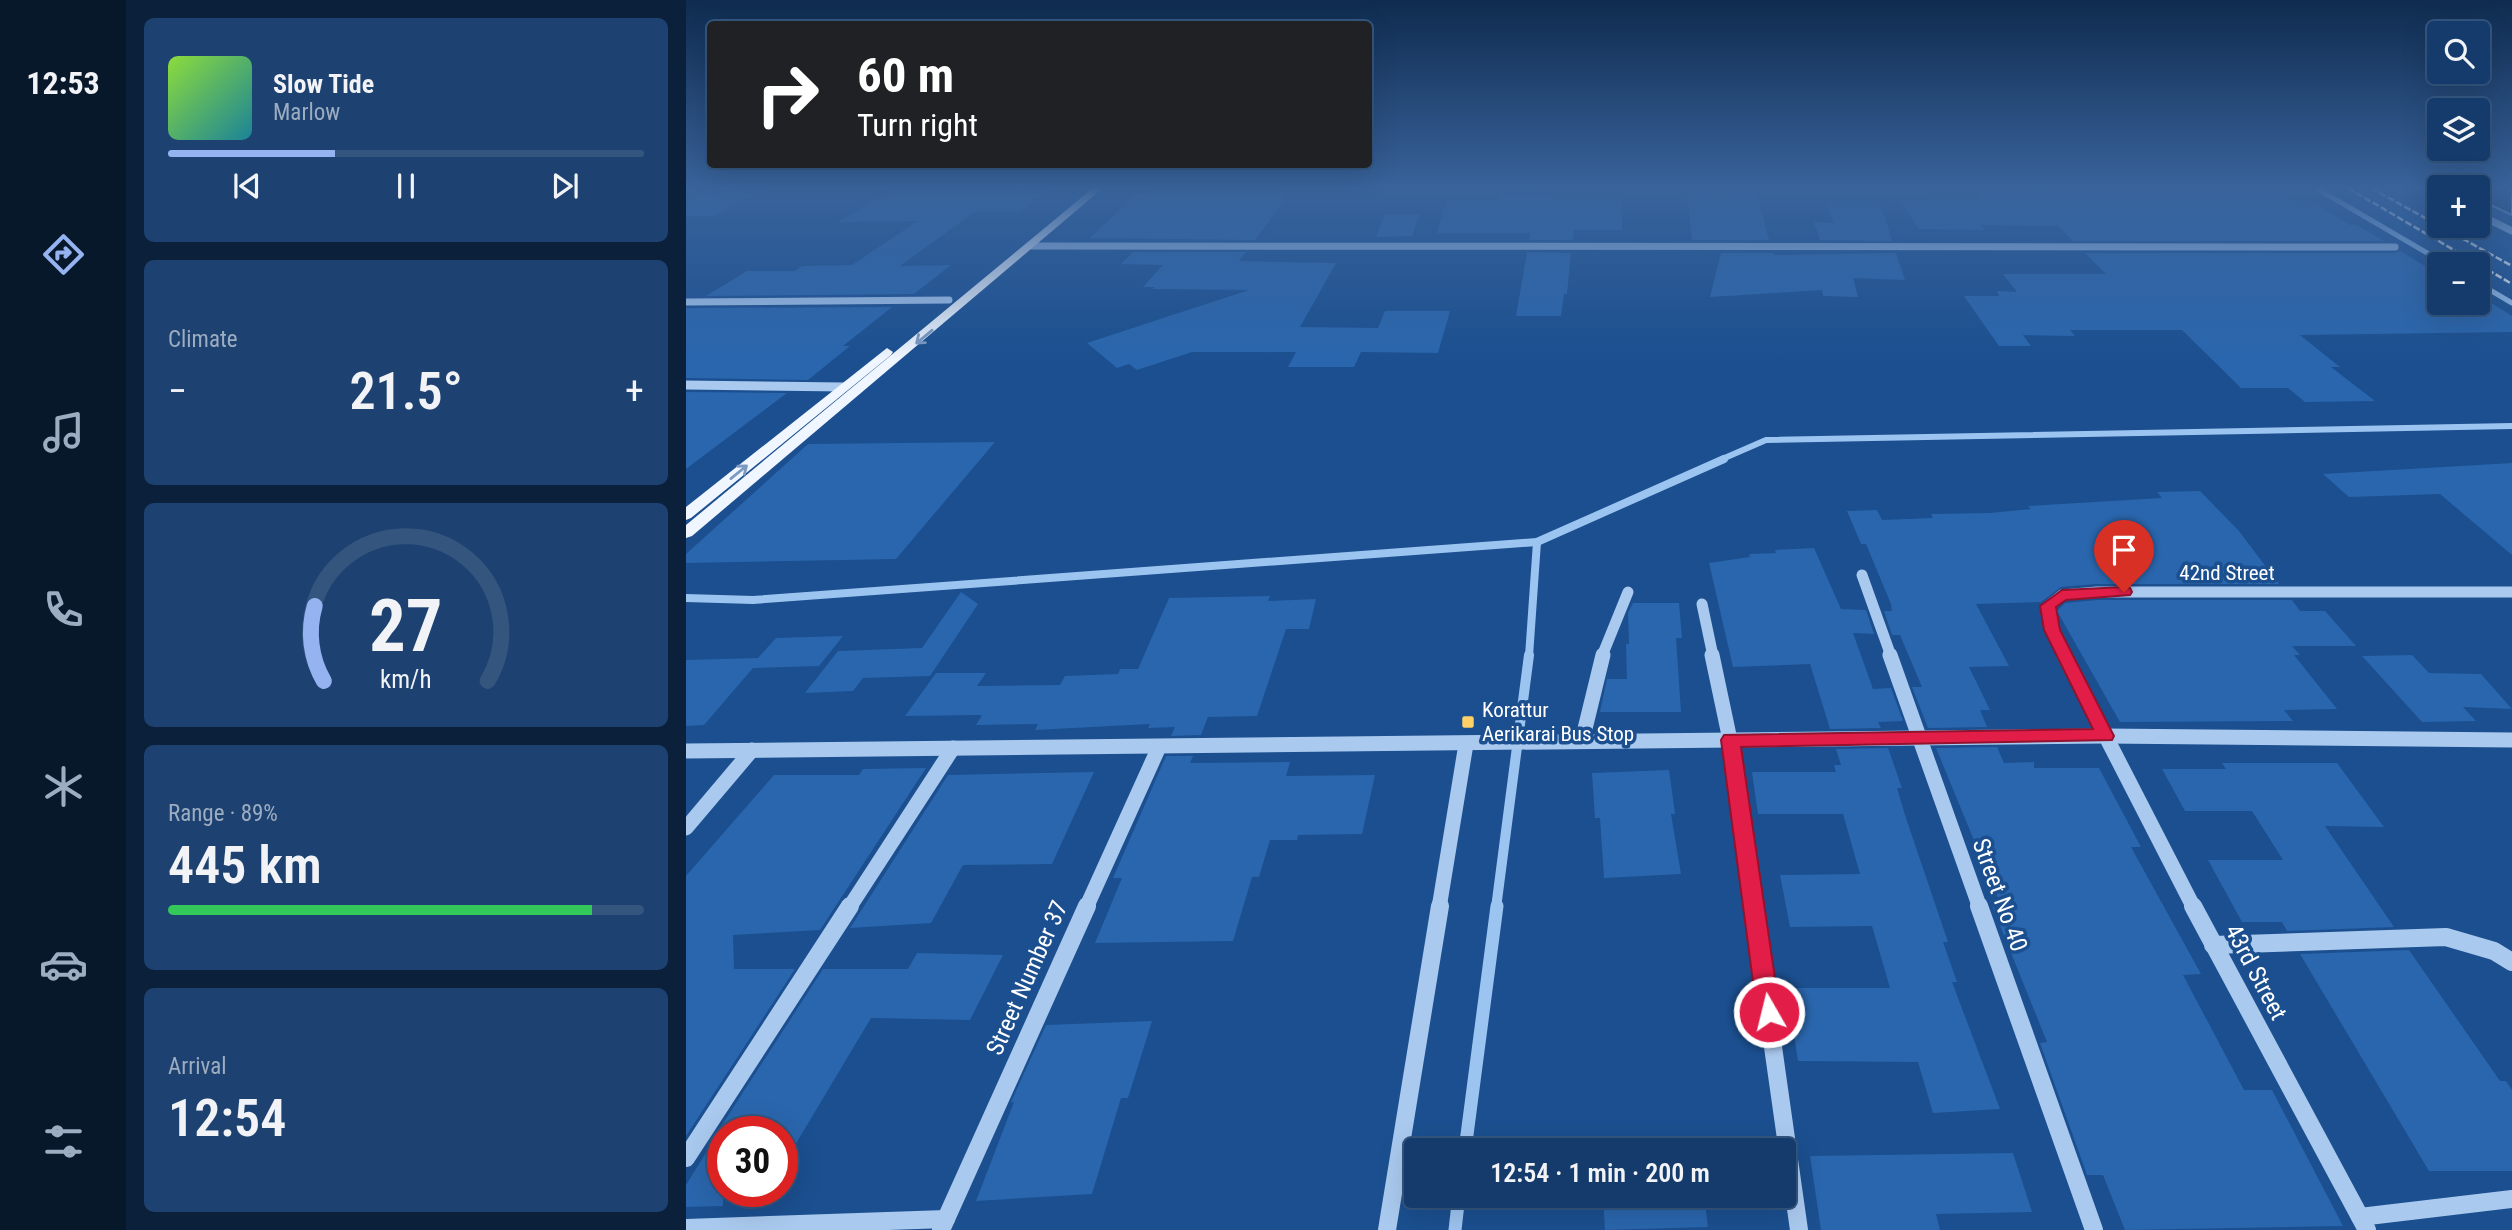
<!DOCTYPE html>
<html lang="en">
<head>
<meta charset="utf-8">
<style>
	:root { --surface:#143b6b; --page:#1d4271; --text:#f1f3f6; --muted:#9dadc1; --line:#33557e; --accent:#95b2f1 }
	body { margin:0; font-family:"Roboto Condensed",sans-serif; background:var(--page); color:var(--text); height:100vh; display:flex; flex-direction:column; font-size:26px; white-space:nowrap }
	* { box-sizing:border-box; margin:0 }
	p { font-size:23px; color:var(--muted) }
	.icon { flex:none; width:38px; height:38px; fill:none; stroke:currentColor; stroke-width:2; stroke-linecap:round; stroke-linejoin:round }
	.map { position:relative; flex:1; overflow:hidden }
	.drawer { display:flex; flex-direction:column; gap:18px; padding:18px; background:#0b203b; width:560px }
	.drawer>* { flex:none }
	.banner { position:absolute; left:21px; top:21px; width:665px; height:147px; border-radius:7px; box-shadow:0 7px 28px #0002,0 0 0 2px var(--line); background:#202124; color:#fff; overflow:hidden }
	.tools { position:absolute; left:1741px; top:21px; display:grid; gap:14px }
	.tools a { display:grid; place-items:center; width:63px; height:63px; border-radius:7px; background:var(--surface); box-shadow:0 7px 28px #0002,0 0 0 2px var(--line); font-size:35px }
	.speed { position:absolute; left:21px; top:1116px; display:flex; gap:14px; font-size:35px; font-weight:700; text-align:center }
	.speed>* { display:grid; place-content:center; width:91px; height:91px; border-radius:50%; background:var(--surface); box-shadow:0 7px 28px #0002,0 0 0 2px var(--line); line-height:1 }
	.speed .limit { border:10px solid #d22; background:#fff; color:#111 }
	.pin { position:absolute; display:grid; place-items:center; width:60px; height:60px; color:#fff; margin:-72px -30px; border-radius:50% 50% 50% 0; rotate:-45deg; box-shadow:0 0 7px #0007 }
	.pin .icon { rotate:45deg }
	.me { position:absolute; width:77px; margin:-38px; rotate:352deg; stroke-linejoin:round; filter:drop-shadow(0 0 5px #0008) }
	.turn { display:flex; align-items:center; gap:24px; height:147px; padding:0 35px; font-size:32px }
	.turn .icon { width:91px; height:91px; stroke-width:2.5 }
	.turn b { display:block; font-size:49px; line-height:60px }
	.big { font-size:52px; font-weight:600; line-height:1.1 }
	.drawer .widget { flex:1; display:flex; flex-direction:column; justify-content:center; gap:10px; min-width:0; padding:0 24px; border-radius:10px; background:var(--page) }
	.drawer .dial { align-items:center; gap:0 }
	.dial svg { height:182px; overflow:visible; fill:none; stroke:var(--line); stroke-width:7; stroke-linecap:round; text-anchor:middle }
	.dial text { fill:var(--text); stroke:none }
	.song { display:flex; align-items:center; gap:21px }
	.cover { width:84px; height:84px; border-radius:10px; background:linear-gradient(135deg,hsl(90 70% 55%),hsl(190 70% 35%)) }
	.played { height:7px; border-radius:4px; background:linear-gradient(90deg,var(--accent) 35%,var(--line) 35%) }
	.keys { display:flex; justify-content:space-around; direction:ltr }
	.heat { display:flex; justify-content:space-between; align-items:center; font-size:38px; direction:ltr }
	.charge { height:10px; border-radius:5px; background:linear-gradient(90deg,#34c759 89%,var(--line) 0) }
	.trip { position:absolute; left:718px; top:1138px; width:392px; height:70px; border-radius:7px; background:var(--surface); box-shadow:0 7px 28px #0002,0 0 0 2px var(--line); font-weight:600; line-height:70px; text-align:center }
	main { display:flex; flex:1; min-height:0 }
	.menu { display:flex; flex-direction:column; width:126px; justify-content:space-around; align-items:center; background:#08182b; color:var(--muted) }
	.menu .icon { width:49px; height:49px }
	.menu .active { color:var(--accent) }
	.menu b { font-size:32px; color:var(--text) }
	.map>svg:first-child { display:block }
	.water { fill:#123a6d; stroke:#9cc4f0; stroke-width:2 }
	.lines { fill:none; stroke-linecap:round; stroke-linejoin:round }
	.stream-far4 { stroke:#9cc4f0; stroke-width:5 }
	.stream-far3 { stroke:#9cc4f0; stroke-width:6 }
	.stream-far2 { stroke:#9cc4f0; stroke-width:8 }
	.stream-far1 { stroke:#9cc4f0; stroke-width:10 }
	.stream { stroke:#9cc4f0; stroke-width:13 }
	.building { fill:#2a66ad }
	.minor-far4 { stroke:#a9c9ee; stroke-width:7 }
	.minor-far3 { stroke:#a9c9ee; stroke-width:9 }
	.minor-far2 { stroke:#a9c9ee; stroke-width:11 }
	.minor-far1 { stroke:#a9c9ee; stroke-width:15 }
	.minor { stroke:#a9c9ee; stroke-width:18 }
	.major { fill:#f0f6ff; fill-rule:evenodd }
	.rail { stroke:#fff; stroke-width:2.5; stroke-dasharray:7 2.5; stroke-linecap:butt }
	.oneway { stroke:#7b9ac1 }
	.route { fill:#e11d48; stroke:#92132f; stroke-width:2 }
	.poi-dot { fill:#ffd166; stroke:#1b4f8f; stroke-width:2.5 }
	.labels { text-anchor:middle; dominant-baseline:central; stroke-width:7; stroke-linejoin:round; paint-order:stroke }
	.street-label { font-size:21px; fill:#fff; stroke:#1b4f8f }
	.poi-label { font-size:21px; fill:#fff; stroke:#1b4f8f; text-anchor:start }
	.near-street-label { font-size:24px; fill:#fff; stroke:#1b4f8f }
</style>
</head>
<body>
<main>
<nav class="menu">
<b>12:53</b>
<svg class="icon active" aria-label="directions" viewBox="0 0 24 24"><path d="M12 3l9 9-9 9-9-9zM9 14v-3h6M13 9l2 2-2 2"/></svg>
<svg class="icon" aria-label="music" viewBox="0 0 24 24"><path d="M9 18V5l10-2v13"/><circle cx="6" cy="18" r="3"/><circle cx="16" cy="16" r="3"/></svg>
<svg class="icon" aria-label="phone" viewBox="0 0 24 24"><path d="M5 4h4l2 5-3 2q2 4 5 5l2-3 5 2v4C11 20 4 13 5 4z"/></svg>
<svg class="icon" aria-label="climate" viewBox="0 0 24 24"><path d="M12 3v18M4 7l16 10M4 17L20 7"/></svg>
<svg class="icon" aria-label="car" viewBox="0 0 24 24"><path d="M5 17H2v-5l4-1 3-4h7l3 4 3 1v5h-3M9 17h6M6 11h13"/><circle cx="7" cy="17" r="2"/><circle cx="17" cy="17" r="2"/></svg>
<svg class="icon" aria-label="filters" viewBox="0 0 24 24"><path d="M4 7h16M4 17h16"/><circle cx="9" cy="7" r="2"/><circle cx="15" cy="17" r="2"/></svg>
</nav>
<section class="drawer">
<div class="widget">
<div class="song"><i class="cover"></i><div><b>Slow Tide</b><p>Marlow</p></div></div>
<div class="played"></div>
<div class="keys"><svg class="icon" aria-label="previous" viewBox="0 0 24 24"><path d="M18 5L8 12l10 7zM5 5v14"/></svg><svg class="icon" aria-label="pause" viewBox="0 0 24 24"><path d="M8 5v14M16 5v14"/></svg><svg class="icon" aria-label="next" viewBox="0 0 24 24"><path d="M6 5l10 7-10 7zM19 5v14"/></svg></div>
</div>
<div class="widget"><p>Climate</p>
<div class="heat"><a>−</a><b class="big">21.5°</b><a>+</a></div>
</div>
<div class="widget dial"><svg viewBox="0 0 100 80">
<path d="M14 69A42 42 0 1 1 86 69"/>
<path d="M14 69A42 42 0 0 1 10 36" stroke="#95b2f1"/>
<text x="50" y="56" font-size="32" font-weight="700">27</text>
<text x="50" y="72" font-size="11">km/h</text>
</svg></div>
<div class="widget"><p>Range · 89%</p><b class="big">445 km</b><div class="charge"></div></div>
<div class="widget"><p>Arrival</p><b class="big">12:54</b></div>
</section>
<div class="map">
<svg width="1826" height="1230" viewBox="0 0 1826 1230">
	<rect width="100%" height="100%" fill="#1b4f8f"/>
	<polygon class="water" points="1792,188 1826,188 1826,215 1792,199"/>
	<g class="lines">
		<g class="stream-far4">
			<polyline points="1630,188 1760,264"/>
			<polyline points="1792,283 1826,303"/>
		</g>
		<polyline class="stream-far3" points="1034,460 1080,440 1826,426"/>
		<g class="stream-far2">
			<polyline points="0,598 67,600 851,542 1038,459"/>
			<polyline points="843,656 851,542"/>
		</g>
		<polyline class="stream-far1" points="810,908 843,655"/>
		<g class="stream">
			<polyline points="779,1150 811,906"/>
			<polyline points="769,1230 773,1195"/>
		</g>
	</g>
	<g class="building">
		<polygon points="32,188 82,188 27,216 0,216 0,203"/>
		<polygon points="209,188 365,188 334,212 288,212 214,266 265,265 228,294 20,296 61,271 109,271 116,266 166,265 232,221 152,222"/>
		<polygon points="1472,188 1590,192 1605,201 1626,201 1664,225 1671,225 1698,241 1387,241 1372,226 1295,225 1299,230 1233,229 1214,201 1296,198 1292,193 1479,193"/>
		<polygon points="478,191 549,191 604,192 569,240 404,238 451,193"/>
		<polygon points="1001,193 1071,194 1083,240 1006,240"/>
		<polygon points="813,196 869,196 869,200 936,198 936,230 888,230 887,240 843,240 844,233 751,233 761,200 812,200"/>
		<polygon points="1139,201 1194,201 1206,241 1134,240 1128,222 1148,223"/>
		<polygon points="699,214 734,214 726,236 690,237"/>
		<polygon points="1714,251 1754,275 1754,303 1792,303 1792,299 1802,301 1826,316 1826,332 1614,335 1654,367 1645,367 1689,401 1619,402 1602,388 1555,388 1496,330 1384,330 1389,336 1337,335 1345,346 1313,346 1278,296 1313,296 1311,291 1331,292 1317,274 1420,274 1399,253 1709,253"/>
		<polygon points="447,252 560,252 553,261 650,263 614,327 692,328 699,311 764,311 752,353 675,352 668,367 602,367 610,352 506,352 451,370 443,364 431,368 401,343 563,290 466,289 469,287 457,287 477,265 435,264"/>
		<polygon points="841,252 885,253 881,294 878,294 875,316 830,316"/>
		<polygon points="1035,253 1087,253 1088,255 1210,253 1219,280 1167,278 1172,297 1137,296 1136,290 1024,297"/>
		<polygon points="206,307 157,346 164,346 122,380 0,378 0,308"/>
		<polygon points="0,392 101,393 0,469"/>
		<polygon points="309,442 210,559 0,563 0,554 122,444"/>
		<polygon points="1826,463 1826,555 1754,494 1663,497 1637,474"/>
		<polygon points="1514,491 1553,531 1593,584 1410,584 1375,587 1355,602 1290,604 1323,666 1283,667 1304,710 1294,710 1301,727 1242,728 1226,687 1236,687 1214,635 1206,635 1198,611 1206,611 1205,604 1180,544 1175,544 1161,511 1191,510 1196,520 1247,518 1245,514 1304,513 1345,509 1342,506 1476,498 1471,492"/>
		<polygon points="1128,548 1155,609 1180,610 1188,634 1167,633 1187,689 1205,688 1217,721 1192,722 1195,728 1144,729 1124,664 1047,667 1023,563 1064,557 1063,554 1090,553 1089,550"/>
		<polygon points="275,592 292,604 244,676 177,678 167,691 119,693 152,651 236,648"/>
		<polygon points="584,596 582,601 630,599 623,629 600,629 571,716 522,717 515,735 485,736 489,727 462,728 464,724 349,730 352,724 290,725 296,715 219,716 250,673 300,673 291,686 374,685 379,676 432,674 434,669 452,669 483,598"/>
		<polygon points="1411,600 1606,600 1614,611 1639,611 1670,646 1606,646 1614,655 1608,655 1651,709 1598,710 1607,721 1434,722 1371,611 1379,603"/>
		<polygon points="947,603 993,603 996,638 990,638 995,712 914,712 921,679 941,679 940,644 943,644 942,613"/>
		<polygon points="157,636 133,666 67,668 18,725 0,726 0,660 72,658 90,638"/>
		<polygon points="1726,655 1743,673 1795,674 1826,709 1777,707 1790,721 1736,722 1676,656"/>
		<polygon points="1311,747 1318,763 1348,762 1348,768 1413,768 1455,847 1445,847 1515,974 1497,975 1558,1090 1586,1090 1657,1226 1439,1230 1417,1175 1401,1175 1354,1043 1361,1042 1304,901 1313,901 1250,748"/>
		<polygon points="1202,748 1216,788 1211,788 1220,818 1262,942 1257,942 1271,982 1266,982 1314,1109 1247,1113 1232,1062 1112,1061 1101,988 1204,988 1186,926 1104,927 1094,875 1174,874 1157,814 1072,814 1066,772 1150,772 1148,765 1155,765 1150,749"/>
		<polygon points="480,756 507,756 504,763 604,762 600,776 689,775 676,834 612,835 611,840 584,840 573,877 566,877 547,941 409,943 436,878 427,878"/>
		<polygon points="1536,763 1651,763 1698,827 1639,826 1708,927 1601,931 1596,922 1556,922 1522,860 1597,860 1566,811 1499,811 1476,769 1540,769"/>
		<polygon points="240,768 134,930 47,935 48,969 109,969 0,1136 0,876 88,775 173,775 177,769"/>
		<polygon points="983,770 989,814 985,814 995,874 918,878 914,818 909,818 906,773"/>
		<polygon points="408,772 366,864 277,865 245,923 164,928 262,775"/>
		<polygon points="1723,950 1814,1081 1820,1081 1826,1090 1826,1171 1743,1171 1614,954"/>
		<polygon points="231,953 317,955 284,1020 185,1018 96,1167 96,1132 37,1132 37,1206 0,1207 0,1185 23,1148 21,1148 137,969 222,969"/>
		<polygon points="466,1021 442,1098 435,1098 406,1194 290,1201 328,1102 325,1102 360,1025"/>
		<polygon points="1327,1153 1346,1212 1250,1214 1254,1230 1135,1230 1124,1156"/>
		<polygon points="917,1195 1018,1195 1022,1227 919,1230"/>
	</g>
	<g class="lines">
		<g class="minor-far4">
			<polyline points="1741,188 1754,194"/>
			<polyline points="1792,214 1826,231"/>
			<polyline points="346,246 1709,247"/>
			<polyline points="0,302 263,300"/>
		</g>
		<polyline class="minor-far3" points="0,385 158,387"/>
		<g class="minor-far2">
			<polyline points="1176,575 1205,656"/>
			<polyline points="1016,604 1027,656"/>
			<polyline points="916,656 942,592"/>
			<polyline points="1379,656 1366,630 1362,606 1376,595 1411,592 1826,592"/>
		</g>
		<g class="minor-far1">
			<polyline points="1026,655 1044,740 1068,908"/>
			<polyline points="1204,655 1294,908"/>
			<polyline points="1378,655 1508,908"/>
			<polyline points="896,741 917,655"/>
			<polyline points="0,751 1419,736 1826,740"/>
			<polyline points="0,828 66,750"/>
			<polyline points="163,908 267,748"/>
			<polyline points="400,908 473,747"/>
			<polyline points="753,908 780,744"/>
		</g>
		<g class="minor">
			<polyline points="1067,906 1113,1230"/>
			<polyline points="1293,906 1408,1230"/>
			<polyline points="1507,906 1681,1230"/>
			<polyline points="1527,945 1760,937 1808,951 1826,962"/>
			<polyline points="0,1158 164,906"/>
			<polyline points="1674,1217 1826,1199"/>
			<polyline points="0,1228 260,1219"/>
			<polyline points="255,1230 401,906"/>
			<polyline points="701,1230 754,906"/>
		</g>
		<g class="major">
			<polygon points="407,188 417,188 6,536 0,538 0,525"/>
			<polygon points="201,348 207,352 205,355 5,518 0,520 0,507"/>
		</g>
		<g class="rail">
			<polyline points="1662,188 1826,284"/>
			<polyline points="1685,188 1826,266"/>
		</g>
	</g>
	<defs><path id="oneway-shaft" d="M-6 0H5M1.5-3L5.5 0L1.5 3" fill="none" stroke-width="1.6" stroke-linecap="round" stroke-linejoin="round" transform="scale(1.75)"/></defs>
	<g class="oneway">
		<use href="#oneway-shaft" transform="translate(238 337) rotate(140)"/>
		<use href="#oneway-shaft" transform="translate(53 472) rotate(-39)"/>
	</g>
	<linearGradient id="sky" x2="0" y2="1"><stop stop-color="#0f2b4f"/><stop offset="0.52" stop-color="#39639b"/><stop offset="1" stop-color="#39639b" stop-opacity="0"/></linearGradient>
	<rect width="1826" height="360" fill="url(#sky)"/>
	<polygon class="route" points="1438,587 1444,588 1446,592 1444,595 1380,600 1370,607 1374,630 1428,736 1426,740 1055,747 1094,1012 1091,1020 1083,1023 1074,1020 1071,1012 1035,740 1038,735 1407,729 1358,630 1354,606 1376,590"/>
	<rect class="poi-dot" x="775" y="715" width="14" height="14" rx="3.5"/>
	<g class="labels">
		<g class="street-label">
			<text x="1541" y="573">42nd Street</text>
		</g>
		<g class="poi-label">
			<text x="796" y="710">Korattur<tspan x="796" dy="24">Aerikarai Bus Stop</tspan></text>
		</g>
		<g class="near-street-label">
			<text transform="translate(1314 895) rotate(70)">Street No 40</text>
			<text transform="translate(1570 972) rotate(62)">43rd Street</text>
			<text transform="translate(341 978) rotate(-66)">Street Number 37</text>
		</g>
	</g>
</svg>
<div class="tools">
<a><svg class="icon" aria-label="search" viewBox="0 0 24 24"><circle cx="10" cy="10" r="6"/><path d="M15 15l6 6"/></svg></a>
<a><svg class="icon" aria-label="layers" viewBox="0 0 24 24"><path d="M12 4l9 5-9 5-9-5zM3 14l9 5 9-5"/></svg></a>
<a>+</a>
<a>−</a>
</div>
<div class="speed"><div class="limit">30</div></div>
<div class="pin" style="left:1438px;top:592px;background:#d93025"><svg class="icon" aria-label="arrive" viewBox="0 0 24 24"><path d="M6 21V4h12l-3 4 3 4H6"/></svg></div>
<svg class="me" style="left:1083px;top:1012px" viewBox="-20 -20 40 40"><circle r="17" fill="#e11d48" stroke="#fff" stroke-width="3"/><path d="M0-11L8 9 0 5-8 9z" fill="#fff"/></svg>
<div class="trip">12:54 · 1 min · 200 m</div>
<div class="banner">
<div class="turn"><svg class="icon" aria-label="right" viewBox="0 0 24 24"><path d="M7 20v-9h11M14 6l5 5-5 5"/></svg><div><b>60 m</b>Turn right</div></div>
</div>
</div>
</main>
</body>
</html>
